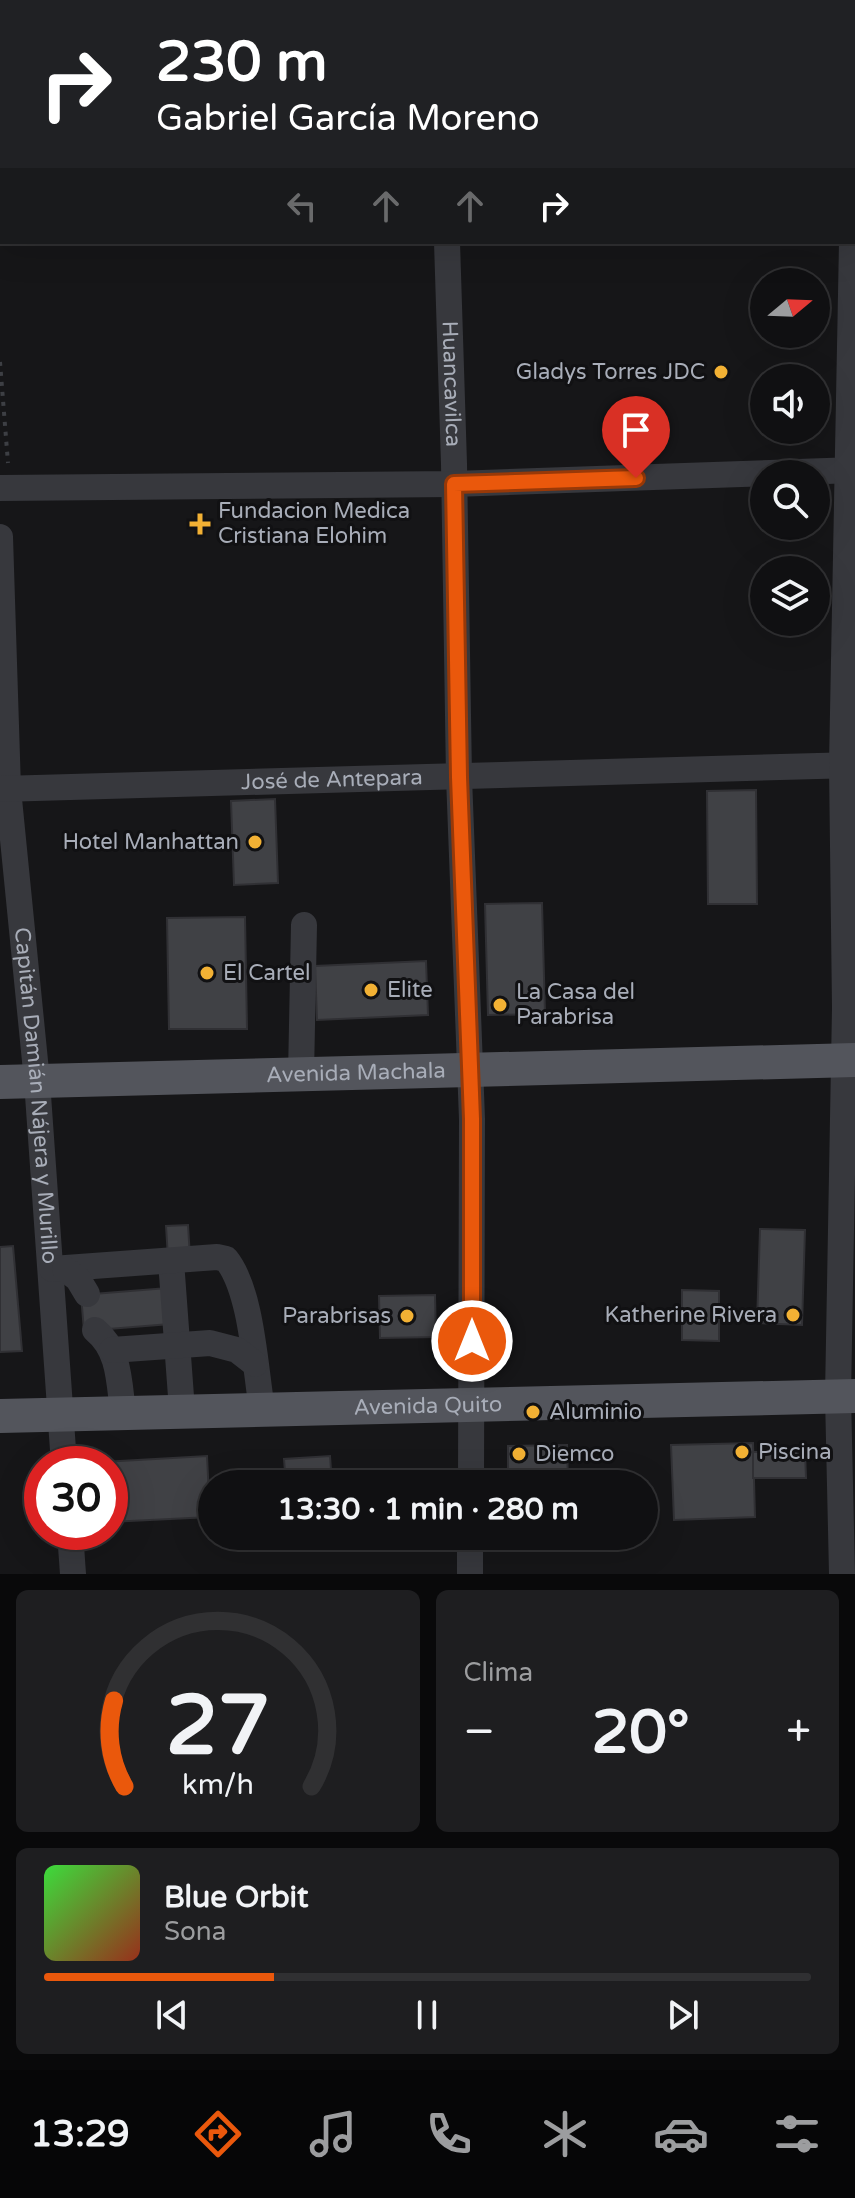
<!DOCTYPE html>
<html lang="es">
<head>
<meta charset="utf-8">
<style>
	:root { --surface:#101012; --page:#1e1e20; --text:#f1f3f6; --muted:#9c9d9f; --line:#303032; --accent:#ea580c }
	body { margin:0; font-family:"Varela Round",sans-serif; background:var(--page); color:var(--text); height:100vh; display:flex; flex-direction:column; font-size:30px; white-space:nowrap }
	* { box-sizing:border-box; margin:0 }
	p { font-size:26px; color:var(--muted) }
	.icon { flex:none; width:44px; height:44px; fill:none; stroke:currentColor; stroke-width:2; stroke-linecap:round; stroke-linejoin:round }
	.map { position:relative; height:1574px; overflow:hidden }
	.drawer { display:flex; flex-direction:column; gap:16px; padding:16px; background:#09090a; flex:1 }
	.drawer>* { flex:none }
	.banner { position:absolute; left:0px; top:0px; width:856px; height:244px; box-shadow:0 8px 32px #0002,0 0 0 2px var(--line); background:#202124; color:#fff; overflow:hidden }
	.needle { width:52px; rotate:71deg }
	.fabs { position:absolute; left:750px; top:268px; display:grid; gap:16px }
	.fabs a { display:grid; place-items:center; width:80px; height:80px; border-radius:50%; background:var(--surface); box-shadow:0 8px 32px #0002,0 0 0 2px var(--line); font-size:40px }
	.speed { position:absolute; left:24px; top:1446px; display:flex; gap:16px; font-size:40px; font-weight:700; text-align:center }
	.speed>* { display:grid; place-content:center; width:104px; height:104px; border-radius:50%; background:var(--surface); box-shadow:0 8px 32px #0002,0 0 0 2px var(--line); line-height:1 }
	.speed .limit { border:12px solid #d22; background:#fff; color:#111 }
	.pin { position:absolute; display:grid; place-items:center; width:68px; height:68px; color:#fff; margin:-82px -34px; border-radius:50% 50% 50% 0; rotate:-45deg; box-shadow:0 0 8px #0007 }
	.pin .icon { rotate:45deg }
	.me { position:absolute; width:88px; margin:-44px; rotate:0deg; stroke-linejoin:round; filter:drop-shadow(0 0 6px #0008) }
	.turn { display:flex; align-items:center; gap:28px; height:168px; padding:0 24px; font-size:36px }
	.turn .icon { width:104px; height:104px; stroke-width:2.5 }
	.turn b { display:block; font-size:56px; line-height:68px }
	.lanes { display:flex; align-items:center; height:76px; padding:0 24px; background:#0003; justify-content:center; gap:40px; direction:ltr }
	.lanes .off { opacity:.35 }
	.big { font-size:60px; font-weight:800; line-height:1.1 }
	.drawer .card { flex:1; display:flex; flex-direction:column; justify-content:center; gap:12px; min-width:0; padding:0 28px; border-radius:12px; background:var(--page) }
	.drawer .dial { align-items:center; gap:0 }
	.dial svg { height:208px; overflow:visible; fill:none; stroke:var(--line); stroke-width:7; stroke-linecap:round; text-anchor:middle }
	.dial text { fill:var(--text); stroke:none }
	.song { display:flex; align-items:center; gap:24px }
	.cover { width:96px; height:96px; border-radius:12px; background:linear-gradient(135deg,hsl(120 70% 55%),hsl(10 70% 35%)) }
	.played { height:8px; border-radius:4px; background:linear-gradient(90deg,var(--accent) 30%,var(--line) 30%) }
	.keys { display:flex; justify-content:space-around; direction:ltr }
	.heat { display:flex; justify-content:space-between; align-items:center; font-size:44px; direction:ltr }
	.drawer .tiles { flex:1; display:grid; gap:16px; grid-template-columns:1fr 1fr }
	.card:last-child { grid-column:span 2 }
	.trip { position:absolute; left:198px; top:1470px; width:460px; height:80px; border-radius:40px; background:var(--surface); box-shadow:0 8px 32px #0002,0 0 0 2px var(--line); font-weight:800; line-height:80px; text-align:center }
	.tab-bar { display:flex; height:128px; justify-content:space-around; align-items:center; background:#060607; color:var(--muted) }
	.tab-bar .icon { width:56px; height:56px }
	.tab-bar .on { color:var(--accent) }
	.tab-bar b { font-size:36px; color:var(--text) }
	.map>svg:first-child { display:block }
	.building { fill:#404145; stroke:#303034; stroke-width:2 }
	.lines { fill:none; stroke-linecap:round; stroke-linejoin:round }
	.path { stroke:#3d3f44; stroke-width:4; stroke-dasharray:4 6; stroke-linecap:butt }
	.minor { stroke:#37383d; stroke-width:26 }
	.major { stroke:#53555c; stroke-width:34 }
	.route-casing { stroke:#983908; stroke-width:20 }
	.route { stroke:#ea580c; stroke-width:14 }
	.poi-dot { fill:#f2b134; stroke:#111113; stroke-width:3 }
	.labels { text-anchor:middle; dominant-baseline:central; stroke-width:6; stroke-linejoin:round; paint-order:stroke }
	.poi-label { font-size:22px; fill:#a8adb8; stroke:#111113; text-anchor:start }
	.street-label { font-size:22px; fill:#a8adb8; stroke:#111113 }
</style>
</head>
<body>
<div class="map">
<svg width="855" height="1574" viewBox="0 0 855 1574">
	<rect width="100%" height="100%" fill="#161618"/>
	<g class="building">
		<polygon points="756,790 757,904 708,904 707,791"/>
		<polygon points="275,799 278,883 234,885 231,801"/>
		<polygon points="542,903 545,1014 488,1015 485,904"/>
		<polygon points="245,917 247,1029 169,1029 167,918"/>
		<polygon points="426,961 428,1015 317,1020 315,966"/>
		<polygon points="188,1225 190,1257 168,1258 166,1226"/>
		<polygon points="760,1229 805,1230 802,1325 757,1323"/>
		<polygon points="13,1246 22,1351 0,1352 0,1247"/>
		<polygon points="167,1288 170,1324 84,1331 81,1295"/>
		<polygon points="682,1290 719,1291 719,1341 682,1340"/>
		<polygon points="435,1295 436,1337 380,1338 379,1296"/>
		<polygon points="753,1443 755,1517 674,1520 671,1445"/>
		<polygon points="567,1445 568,1484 508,1484 508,1446"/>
		<polygon points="753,1452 805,1452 806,1478 753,1478"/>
		<polygon points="207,1456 210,1517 110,1522 110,1464 103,1464 103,1462"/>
		<polygon points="330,1456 332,1484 286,1484 284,1459"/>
	</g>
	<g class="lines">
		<polyline class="path" points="0,362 8,463"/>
		<g class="minor">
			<polyline points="446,0 446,2"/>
			<polyline points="854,89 855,33"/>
			<polyline points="854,188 855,188"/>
			<polyline points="0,203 2,203"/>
			<path id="s1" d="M447 242 454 464 459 777 472 1119 471 1484"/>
			<polyline points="0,488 454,484 855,470"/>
			<path id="s2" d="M0 537 8 789 37 1081 64 1464"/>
			<path id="s3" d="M0 789 855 765"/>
			<polyline points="301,1075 304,925"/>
			<polyline points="171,1261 182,1410"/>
			<path d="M52 1269 217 1257 226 1259C252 1291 255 1368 262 1409"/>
			<polyline points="65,1269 78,1279 87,1294"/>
			<path d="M95 1330C120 1350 119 1383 123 1412"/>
			<polyline points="112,1350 210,1343 237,1350 255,1364"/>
			<polyline points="70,1532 73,1574"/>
			<polyline points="470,1574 470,1536"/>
			<polyline points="842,1574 838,1396 845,1008 842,765 852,242"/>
		</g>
		<g class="major">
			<path id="s4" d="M0 1082 855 1060"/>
			<path id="s5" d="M0 1416 855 1396"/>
		</g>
	</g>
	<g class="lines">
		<defs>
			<polyline id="route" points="472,1341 472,1119 459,777 454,484 636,478"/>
		</defs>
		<use href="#route" class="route-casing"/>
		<use href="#route" class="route"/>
	</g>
	<g class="poi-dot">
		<circle cx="721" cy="372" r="8"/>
		<path d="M196 512h8v8h8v8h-8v8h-8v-8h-8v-8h8z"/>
		<circle cx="255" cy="842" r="8"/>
		<circle cx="207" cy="973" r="8"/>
		<circle cx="371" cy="990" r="8"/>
		<circle cx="500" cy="1005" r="8"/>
		<circle cx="793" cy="1315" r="8"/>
		<circle cx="407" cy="1316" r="8"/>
		<circle cx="533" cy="1412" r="8"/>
		<circle cx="742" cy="1452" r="8"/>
		<circle cx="519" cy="1454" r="8"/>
	</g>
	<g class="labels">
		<g class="poi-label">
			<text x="705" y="372" text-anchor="end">Gladys Torres JDC</text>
			<text x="218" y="511">Fundacion Medica<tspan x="218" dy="25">Cristiana Elohim</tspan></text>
			<text x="239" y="842" text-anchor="end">Hotel Manhattan</text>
			<text x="223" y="973">El Cartel</text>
			<text x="387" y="990">Elite</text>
			<text x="516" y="992">La Casa del<tspan x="516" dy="25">Parabrisa</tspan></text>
			<text x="777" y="1315" text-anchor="end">Katherine Rivera</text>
			<text x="391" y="1316" text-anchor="end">Parabrisas</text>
			<text x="549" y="1412">Aluminio</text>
			<text x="758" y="1452">Piscina</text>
			<text x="535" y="1454">Diemco</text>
		</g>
		<g class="street-label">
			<text stroke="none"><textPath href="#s1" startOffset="142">Huancavilca</textPath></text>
			<text stroke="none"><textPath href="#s3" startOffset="332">José de Antepara</textPath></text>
			<text stroke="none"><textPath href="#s4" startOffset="356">Avenida Machala</textPath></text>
			<text stroke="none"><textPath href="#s2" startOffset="560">Capitán Damián Nájera y Murillo</textPath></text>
			<text stroke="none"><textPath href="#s5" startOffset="428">Avenida Quito</textPath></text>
		</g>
	</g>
</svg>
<div class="fabs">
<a><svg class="needle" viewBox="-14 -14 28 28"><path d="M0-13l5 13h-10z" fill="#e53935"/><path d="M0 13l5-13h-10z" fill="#9c9d9f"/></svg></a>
<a><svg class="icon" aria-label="sound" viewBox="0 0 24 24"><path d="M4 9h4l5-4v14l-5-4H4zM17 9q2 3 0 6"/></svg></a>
<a><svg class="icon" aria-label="search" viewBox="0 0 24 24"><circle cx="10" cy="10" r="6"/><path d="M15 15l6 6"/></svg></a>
<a><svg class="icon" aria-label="layers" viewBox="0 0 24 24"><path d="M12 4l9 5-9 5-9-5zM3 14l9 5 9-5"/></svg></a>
</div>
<div class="speed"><div class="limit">30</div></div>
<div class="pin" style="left:636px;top:478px;background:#d93025"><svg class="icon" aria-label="arrive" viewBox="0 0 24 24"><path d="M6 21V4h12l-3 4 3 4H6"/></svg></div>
<svg class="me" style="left:472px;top:1341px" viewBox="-20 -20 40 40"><circle r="17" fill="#ea580c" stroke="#fff" stroke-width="3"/><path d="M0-11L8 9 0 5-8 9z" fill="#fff"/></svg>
<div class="trip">13:30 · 1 min · 280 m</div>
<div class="banner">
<div class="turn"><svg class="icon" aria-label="right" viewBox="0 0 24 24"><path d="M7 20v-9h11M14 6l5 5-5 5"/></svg><div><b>230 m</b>Gabriel García Moreno</div></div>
<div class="lanes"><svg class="icon off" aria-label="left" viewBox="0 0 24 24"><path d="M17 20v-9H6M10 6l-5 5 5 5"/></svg><svg class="icon off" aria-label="ahead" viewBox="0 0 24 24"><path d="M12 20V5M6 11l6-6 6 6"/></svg><svg class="icon off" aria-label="ahead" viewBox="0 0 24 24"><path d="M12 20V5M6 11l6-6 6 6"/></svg><svg class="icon" aria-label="right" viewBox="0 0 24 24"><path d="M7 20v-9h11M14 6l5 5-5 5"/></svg></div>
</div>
</div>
<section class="drawer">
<div class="tiles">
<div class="card dial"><svg viewBox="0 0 100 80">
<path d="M14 69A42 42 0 1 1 86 69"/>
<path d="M14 69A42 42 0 0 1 10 36" stroke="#ea580c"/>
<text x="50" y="56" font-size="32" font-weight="700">27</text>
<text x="50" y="72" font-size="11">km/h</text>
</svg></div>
<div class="card"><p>Clima</p>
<div class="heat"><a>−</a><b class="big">20°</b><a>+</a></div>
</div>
<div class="card">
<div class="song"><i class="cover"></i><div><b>Blue Orbit</b><p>Sona</p></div></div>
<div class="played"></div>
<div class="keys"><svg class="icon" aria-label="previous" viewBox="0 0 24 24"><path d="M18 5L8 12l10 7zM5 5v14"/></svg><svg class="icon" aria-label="pause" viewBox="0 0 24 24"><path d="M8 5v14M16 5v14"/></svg><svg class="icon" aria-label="next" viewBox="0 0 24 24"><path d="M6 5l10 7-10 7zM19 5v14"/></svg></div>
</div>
</div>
</section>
<nav class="tab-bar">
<b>13:29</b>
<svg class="icon on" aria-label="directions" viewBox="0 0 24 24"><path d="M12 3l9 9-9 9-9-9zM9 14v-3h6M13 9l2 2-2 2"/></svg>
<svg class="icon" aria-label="music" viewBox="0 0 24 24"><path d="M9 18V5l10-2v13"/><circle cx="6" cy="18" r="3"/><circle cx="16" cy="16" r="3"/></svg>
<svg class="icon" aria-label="phone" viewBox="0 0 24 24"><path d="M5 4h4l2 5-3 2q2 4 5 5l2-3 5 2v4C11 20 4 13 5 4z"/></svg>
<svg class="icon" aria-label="climate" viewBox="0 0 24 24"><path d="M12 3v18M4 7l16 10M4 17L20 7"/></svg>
<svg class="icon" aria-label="car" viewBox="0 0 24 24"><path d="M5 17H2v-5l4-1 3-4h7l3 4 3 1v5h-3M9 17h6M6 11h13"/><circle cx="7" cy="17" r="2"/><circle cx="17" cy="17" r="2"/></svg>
<svg class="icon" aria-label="filters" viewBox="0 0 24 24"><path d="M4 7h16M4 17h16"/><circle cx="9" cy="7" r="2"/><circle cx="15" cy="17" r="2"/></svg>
</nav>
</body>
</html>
